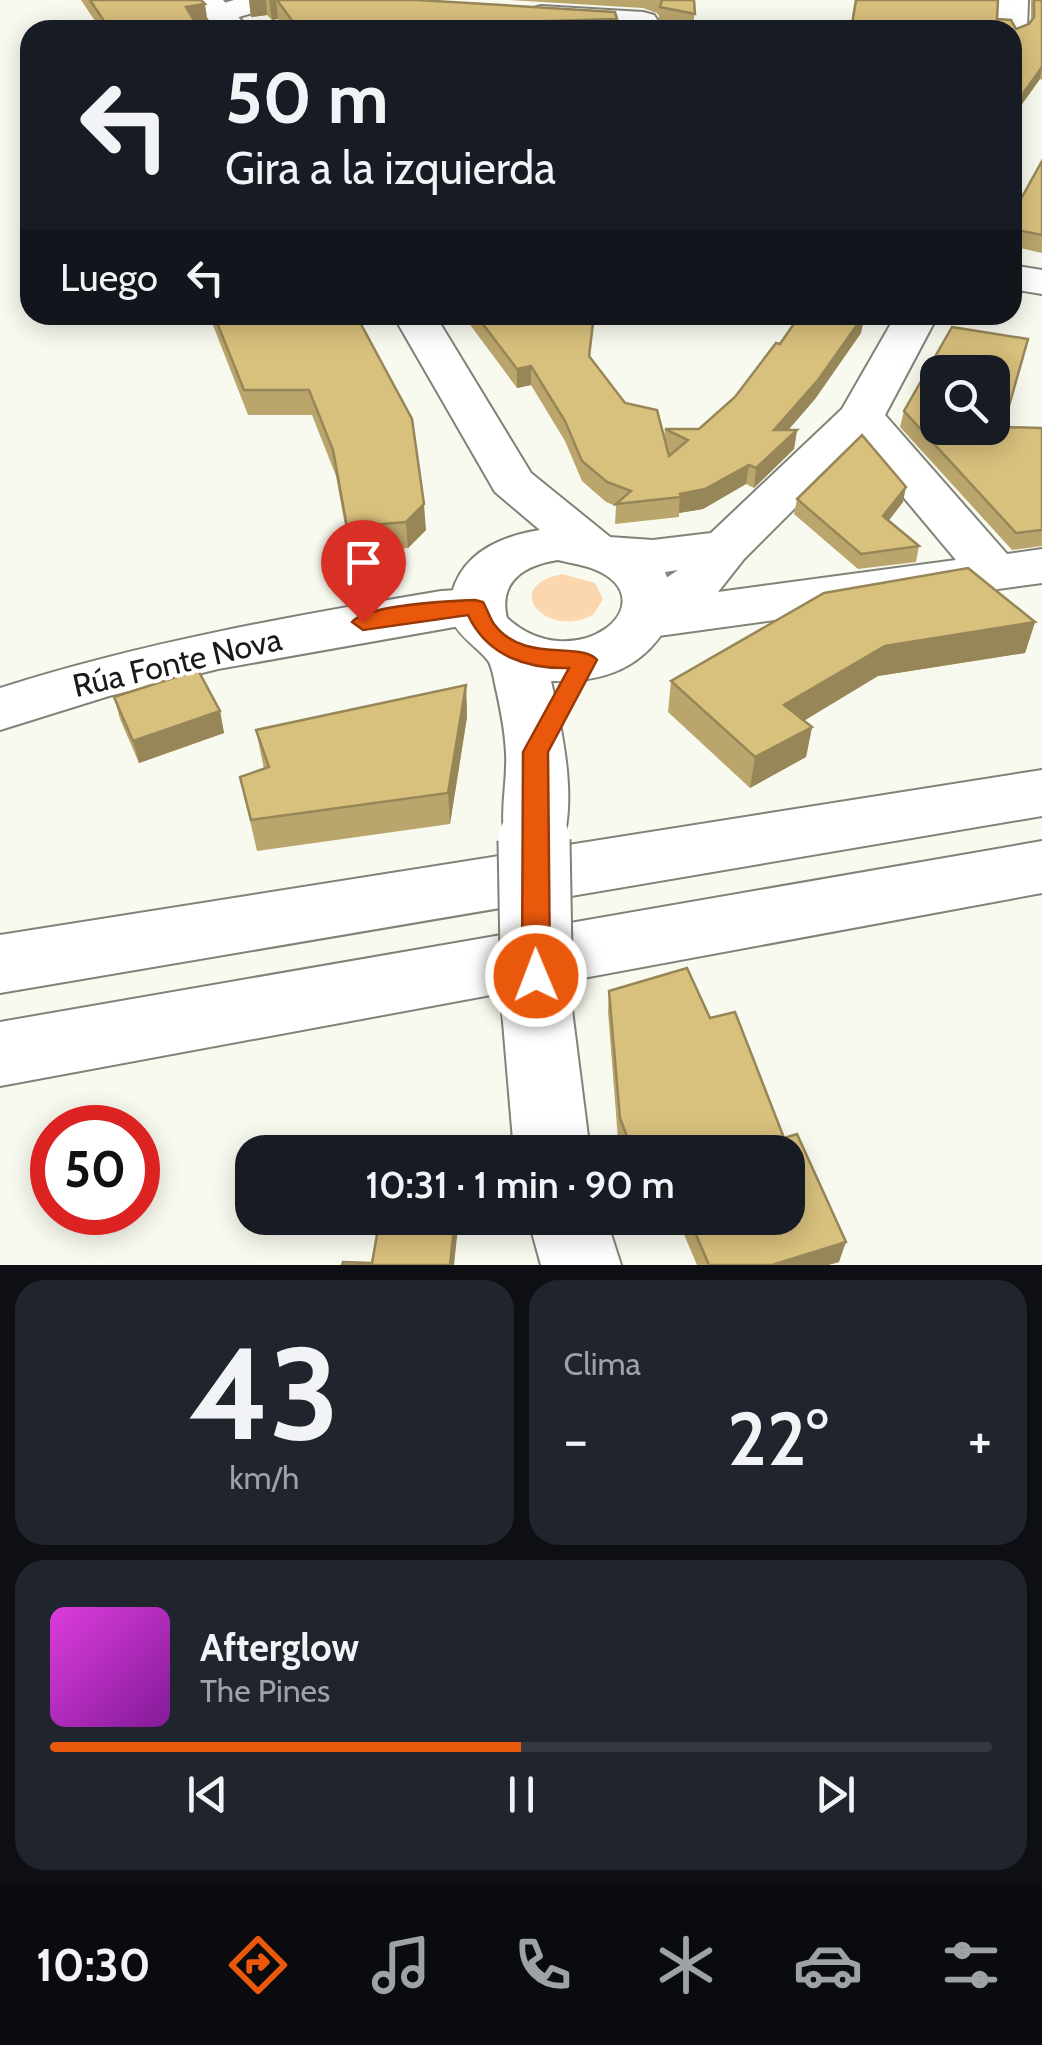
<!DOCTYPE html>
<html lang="es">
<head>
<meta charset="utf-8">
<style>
	:root { --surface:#171b24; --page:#20242c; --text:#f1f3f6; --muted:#9ea1a6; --line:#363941; --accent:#ea580c }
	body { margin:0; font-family:Cabin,sans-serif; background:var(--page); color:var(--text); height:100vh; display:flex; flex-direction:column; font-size:38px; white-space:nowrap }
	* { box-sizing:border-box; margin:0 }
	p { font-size:32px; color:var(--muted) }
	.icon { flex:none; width:55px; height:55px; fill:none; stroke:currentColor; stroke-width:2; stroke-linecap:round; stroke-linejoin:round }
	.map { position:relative; height:1265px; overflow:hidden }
	.panel { display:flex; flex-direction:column; gap:15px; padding:15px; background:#0d0f14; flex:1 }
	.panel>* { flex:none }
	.top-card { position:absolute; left:20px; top:20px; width:1002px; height:305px; border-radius:30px; box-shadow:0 5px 25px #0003; background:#171b24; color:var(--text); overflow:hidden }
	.buttons { position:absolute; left:920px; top:355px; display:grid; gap:20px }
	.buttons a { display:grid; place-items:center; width:90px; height:90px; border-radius:20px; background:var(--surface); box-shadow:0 5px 25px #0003; font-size:50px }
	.speed { position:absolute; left:30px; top:1105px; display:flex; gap:20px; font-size:50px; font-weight:700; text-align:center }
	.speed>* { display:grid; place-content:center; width:130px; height:130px; border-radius:50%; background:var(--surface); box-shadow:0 5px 25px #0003; line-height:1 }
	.speed .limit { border:15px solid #d22; background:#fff; color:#111 }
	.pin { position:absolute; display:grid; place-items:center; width:85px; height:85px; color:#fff; margin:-102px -42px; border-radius:50% 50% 50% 0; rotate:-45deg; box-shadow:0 0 10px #0007 }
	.pin .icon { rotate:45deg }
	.me { position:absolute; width:110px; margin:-55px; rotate:359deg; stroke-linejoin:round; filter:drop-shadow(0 0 8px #0008) }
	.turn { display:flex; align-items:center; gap:35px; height:210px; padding:0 40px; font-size:45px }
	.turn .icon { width:130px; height:130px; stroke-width:2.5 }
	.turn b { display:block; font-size:70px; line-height:85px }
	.then { display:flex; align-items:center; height:95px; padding:0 40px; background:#0003; gap:20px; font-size:38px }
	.big { font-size:75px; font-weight:600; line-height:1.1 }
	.panel .tile { flex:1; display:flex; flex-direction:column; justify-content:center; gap:15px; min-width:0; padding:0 35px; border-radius:30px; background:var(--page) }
	.panel .dial { align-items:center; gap:0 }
	.dial b { font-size:130px; line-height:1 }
	.song { display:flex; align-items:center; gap:30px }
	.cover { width:120px; height:120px; border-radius:15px; background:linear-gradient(135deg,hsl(300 70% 55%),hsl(290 70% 35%)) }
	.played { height:10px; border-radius:5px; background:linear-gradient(90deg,var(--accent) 50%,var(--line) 50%) }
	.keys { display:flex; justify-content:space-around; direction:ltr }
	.heat { display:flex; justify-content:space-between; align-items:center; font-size:55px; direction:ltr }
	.panel .tiles { flex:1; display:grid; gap:15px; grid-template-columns:1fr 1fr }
	.tile:last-child { grid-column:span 2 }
	.trip { position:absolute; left:235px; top:1135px; width:570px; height:100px; border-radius:30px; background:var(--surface); box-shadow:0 5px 25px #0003; font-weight:600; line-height:100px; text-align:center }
	.dock { display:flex; height:160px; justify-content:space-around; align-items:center; background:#090b0e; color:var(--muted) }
	.dock .icon { width:70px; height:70px }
	.dock .selected { color:var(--accent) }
	.dock b { font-size:45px; color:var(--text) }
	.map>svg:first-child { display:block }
	.green { fill:#fcd6ae }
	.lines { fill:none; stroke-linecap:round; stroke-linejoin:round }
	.minor-casing { stroke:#818278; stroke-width:4 }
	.major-casing { stroke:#818278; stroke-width:4 }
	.highway-casing { stroke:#818278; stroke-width:4 }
	.minor { fill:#fff; fill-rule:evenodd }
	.major { fill:#fff; fill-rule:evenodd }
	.highway { fill:#fff; fill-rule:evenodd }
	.major-bridge-casing { stroke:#818278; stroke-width:75; stroke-linecap:butt }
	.major-bridge { stroke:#fff; stroke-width:71 }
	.wall { fill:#baa56c }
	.shaded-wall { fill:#978658 }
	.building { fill:#d8c07d; stroke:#978658; stroke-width:2.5; fill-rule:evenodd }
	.route { fill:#ea580c; stroke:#983908; stroke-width:2.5 }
	.labels { text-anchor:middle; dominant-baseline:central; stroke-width:8; stroke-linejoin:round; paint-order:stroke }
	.street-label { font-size:32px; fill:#1a1b17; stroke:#fff }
</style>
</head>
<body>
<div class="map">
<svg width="1042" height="1265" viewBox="0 0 1042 1265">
	<rect width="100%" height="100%" fill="#f9faef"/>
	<path class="green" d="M562 574 595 583 603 599 594 614C550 641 497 588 562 574Z"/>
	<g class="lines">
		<defs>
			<g id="minor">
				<polygon points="234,0 281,0 276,6 222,22 211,19 207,13 211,7"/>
				<polygon points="998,0 1028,0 1027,30 1023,36 1012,39 1012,30 997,30"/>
				<polygon points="541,6 643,12 654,15 658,21 654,27 643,30 530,21 526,15 530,9"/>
				<path d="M896 315H938L885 415 1007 554 1042 549V583L651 637 632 632 624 619 632 601 678 570 653 574 591 566 583 554 591 542 609 537 653 540 711 533 842 409ZM859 444 956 560 718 592 744 559Z"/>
				<path d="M475 589 494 594 502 607 494 620 218 669 109 696 0 730V688C144 642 292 616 441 591Z"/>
			</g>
			<g id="major">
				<polygon points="191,0 223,0 250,30 218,30"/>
				<path d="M393 315H435L531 473 615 541 633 546 663 567 678 605C653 662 614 683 551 681 562 731 581 811 556 858L534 865 512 858C495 825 508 788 506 753 505 730 500 706 495 684 494 678 492 668 489 662 475 642 441 630 452 593 463 552 502 536 540 530L495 492ZM558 560C570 563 585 565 596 570 669 602 576 680 507 618 498 581 525 565 558 560Z"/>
				<polygon points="537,979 562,988 572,1010 590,1152 514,1152 502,1010 512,988"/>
				<polygon points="528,1218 606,1218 621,1265 541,1265"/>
			</g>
			<g id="highway">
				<polygon points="1012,265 1042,270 1042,294 1012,289"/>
				<polygon points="1042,770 1042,816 0,993 0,935"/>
				<polygon points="1042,841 1042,893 0,1086 0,1022"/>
			</g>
		</defs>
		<use href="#minor" class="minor-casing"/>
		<use href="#major" class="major-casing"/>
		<use href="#highway" class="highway-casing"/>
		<use href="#minor" class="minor"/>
		<use href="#major" class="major"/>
		<use href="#highway" class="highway"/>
		<defs>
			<polyline id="major-bridge" points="534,840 537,1010"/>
		</defs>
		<use href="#major-bridge" class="major-bridge-casing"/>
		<use href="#major-bridge" class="major-bridge"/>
	</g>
	<g class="wall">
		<polygon points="81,0 201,0 208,24 197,26 200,30 101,30"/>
		<polygon points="249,0 418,0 617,19 617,30 286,30 278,19 272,20 267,15 251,17"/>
		<polygon points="509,0 694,0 694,30 674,30 658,27 659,16 657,13 643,8"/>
		<polygon points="1031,0 1042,0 1042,80 1040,79 1012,118 1012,30 997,19 1016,29 1029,24 1031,22"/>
		<polygon points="1042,161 1042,253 1012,246 1012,215"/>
		<polygon points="209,315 356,315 426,530 408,548 350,553 336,476 312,415 248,415"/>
		<polygon points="465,315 594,315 590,358 625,403 664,438 665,429 699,429 735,397 780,344 861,333 815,399 788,430 797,430 794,449 754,488 746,484 703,509 679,513 679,517 615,524 616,506 606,502 582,481 565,441 531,385 517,388 465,318"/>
		<polygon points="904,411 1003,427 1042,428 1042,546 1012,550 900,427"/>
		<polygon points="797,499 903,502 888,521 919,546 916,562 858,569 794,514"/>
		<polygon points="1035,622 1025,653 878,676 804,720 812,727 806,757 750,788 668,712 671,681"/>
		<polygon points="466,685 467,717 450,824 257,851 240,777 264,769 256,730"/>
		<polygon points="114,697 220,711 224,733 139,763 120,719"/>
		<polygon points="609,991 710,1018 784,1138 839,1262 828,1265 697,1265 677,1218 788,1218 788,1152 623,1152 618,1139 608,1012"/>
	</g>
	<g class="shaded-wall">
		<polygon points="249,0 266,0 267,15 251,17"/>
		<polygon points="269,0 276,0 278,19 272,20"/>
		<polygon points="205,4 208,24 189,27 186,7"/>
		<polygon points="1042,67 1040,79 1012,118 1012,109"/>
		<polygon points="865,315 861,333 815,399 772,449 774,430"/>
		<polygon points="531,366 531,385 517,388 517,369"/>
		<polygon points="797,430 794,449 754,488 756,468"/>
		<polygon points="749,465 746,484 703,509 679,513 680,494"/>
		<polygon points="906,487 903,502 880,532 883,516"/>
		<polygon points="424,504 426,530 408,548 406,522"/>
		<polygon points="1035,622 1025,653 878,676 779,736 784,705 885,646"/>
		<polygon points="466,685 467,717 450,824 448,793"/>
		<polygon points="220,711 224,733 139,763 133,741"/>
		<polygon points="812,727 806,757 750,788 755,757"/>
		<polygon points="455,1218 459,1218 454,1265 450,1265"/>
		<polygon points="846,1242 839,1262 828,1265 772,1265"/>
	</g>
	<g class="building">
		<polygon points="90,0 201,0 205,4 186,7 200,30 110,30"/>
		<polygon points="277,0 418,0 615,12 617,19 485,23 487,30 299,30"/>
		<polygon points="662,0 694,0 695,14 660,7"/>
		<polygon points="856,0 998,0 997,19 1011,20 1016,29 1029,24 1034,17 1034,0 1042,0 1042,67 1012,109 1012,30 851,30"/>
		<polygon points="1042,161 1042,235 1012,229 1012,215"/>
		<polygon points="214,315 356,315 412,419 424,504 406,522 347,527 333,450 309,390 244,390"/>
		<polygon points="476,315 594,315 589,356 625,403 657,410 669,456 688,440 665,429 699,429 735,397 776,343 780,344 800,315 864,315 818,380 774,430 797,430 756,468 749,465 705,489 680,494 681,497 616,504 631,491 607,482 582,461 565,421 531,366 517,369"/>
		<path d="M952 327 1028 339 1003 427 1042 428V530L1016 533 904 411ZM938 372H992V428H938Z"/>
		<polygon points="862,435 906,487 883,516 919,546 861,554 797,499"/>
		<polygon points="968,568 1035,622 885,646 784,705 812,727 755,757 671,681 824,593"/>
		<polygon points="198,670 220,711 133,741 114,697"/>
		<polygon points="466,685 448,793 251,820 240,777 269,767 256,730"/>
		<polygon points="687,968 710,1018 735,1012 784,1138 797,1134 846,1242 772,1265 709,1265 689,1218 788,1218 788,1152 633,1152 620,1118 609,991"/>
		<polygon points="380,1218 455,1218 450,1265 452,1265 342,1265 343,1262 372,1263"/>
	</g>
	<path class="route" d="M475 600 483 602C487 609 490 618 494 624 523 664 582 641 597 660L548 752 550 976 546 984 536 988 526 984 522 976 523 752 569 668C527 669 487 656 468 615L363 630 352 622C366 605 450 601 475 600Z"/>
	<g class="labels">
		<g class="street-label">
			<text transform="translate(177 662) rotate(-13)">Rúa Fonte Nova</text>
		</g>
	</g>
</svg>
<div class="buttons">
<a><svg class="icon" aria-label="search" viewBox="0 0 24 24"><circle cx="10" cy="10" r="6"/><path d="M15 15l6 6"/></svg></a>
</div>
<div class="speed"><div class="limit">50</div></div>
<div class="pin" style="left:363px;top:622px;background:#d93025"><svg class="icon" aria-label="arrive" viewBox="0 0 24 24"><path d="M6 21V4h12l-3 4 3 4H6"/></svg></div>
<svg class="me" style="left:536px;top:976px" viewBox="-20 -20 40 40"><circle r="17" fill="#ea580c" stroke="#fff" stroke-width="3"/><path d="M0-11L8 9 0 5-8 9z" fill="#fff"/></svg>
<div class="trip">10:31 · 1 min · 90 m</div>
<div class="top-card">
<div class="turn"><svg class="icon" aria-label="left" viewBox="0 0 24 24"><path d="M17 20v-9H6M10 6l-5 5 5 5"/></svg><div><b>50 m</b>Gira a la izquierda</div></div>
<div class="then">Luego<svg class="icon" aria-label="left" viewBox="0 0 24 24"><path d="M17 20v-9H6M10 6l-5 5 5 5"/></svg></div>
</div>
</div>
<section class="panel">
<div class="tiles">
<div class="tile dial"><b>43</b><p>km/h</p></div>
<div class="tile"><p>Clima</p>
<div class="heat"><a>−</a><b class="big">22°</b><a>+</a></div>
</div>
<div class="tile">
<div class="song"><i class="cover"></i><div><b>Afterglow</b><p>The Pines</p></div></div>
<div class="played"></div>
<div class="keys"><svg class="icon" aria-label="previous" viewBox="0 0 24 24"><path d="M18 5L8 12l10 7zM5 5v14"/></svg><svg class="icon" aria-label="pause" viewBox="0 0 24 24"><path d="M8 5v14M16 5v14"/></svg><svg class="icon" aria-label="next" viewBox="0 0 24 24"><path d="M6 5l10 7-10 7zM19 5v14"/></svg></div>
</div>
</div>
</section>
<nav class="dock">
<b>10:30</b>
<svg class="icon selected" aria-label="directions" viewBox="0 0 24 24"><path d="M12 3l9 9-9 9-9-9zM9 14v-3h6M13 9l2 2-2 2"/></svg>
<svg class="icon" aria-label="music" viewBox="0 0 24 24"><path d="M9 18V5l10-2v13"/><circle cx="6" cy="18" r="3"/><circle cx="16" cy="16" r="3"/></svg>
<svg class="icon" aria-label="phone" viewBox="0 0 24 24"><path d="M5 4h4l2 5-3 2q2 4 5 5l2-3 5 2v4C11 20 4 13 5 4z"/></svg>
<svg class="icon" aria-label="climate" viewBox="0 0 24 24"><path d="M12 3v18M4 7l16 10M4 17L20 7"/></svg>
<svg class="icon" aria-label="car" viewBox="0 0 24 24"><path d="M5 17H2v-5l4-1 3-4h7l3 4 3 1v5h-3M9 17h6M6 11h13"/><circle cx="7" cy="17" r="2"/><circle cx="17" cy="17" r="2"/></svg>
<svg class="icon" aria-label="filters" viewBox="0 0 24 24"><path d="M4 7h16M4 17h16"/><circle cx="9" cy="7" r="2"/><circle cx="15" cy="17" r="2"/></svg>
</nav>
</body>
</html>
